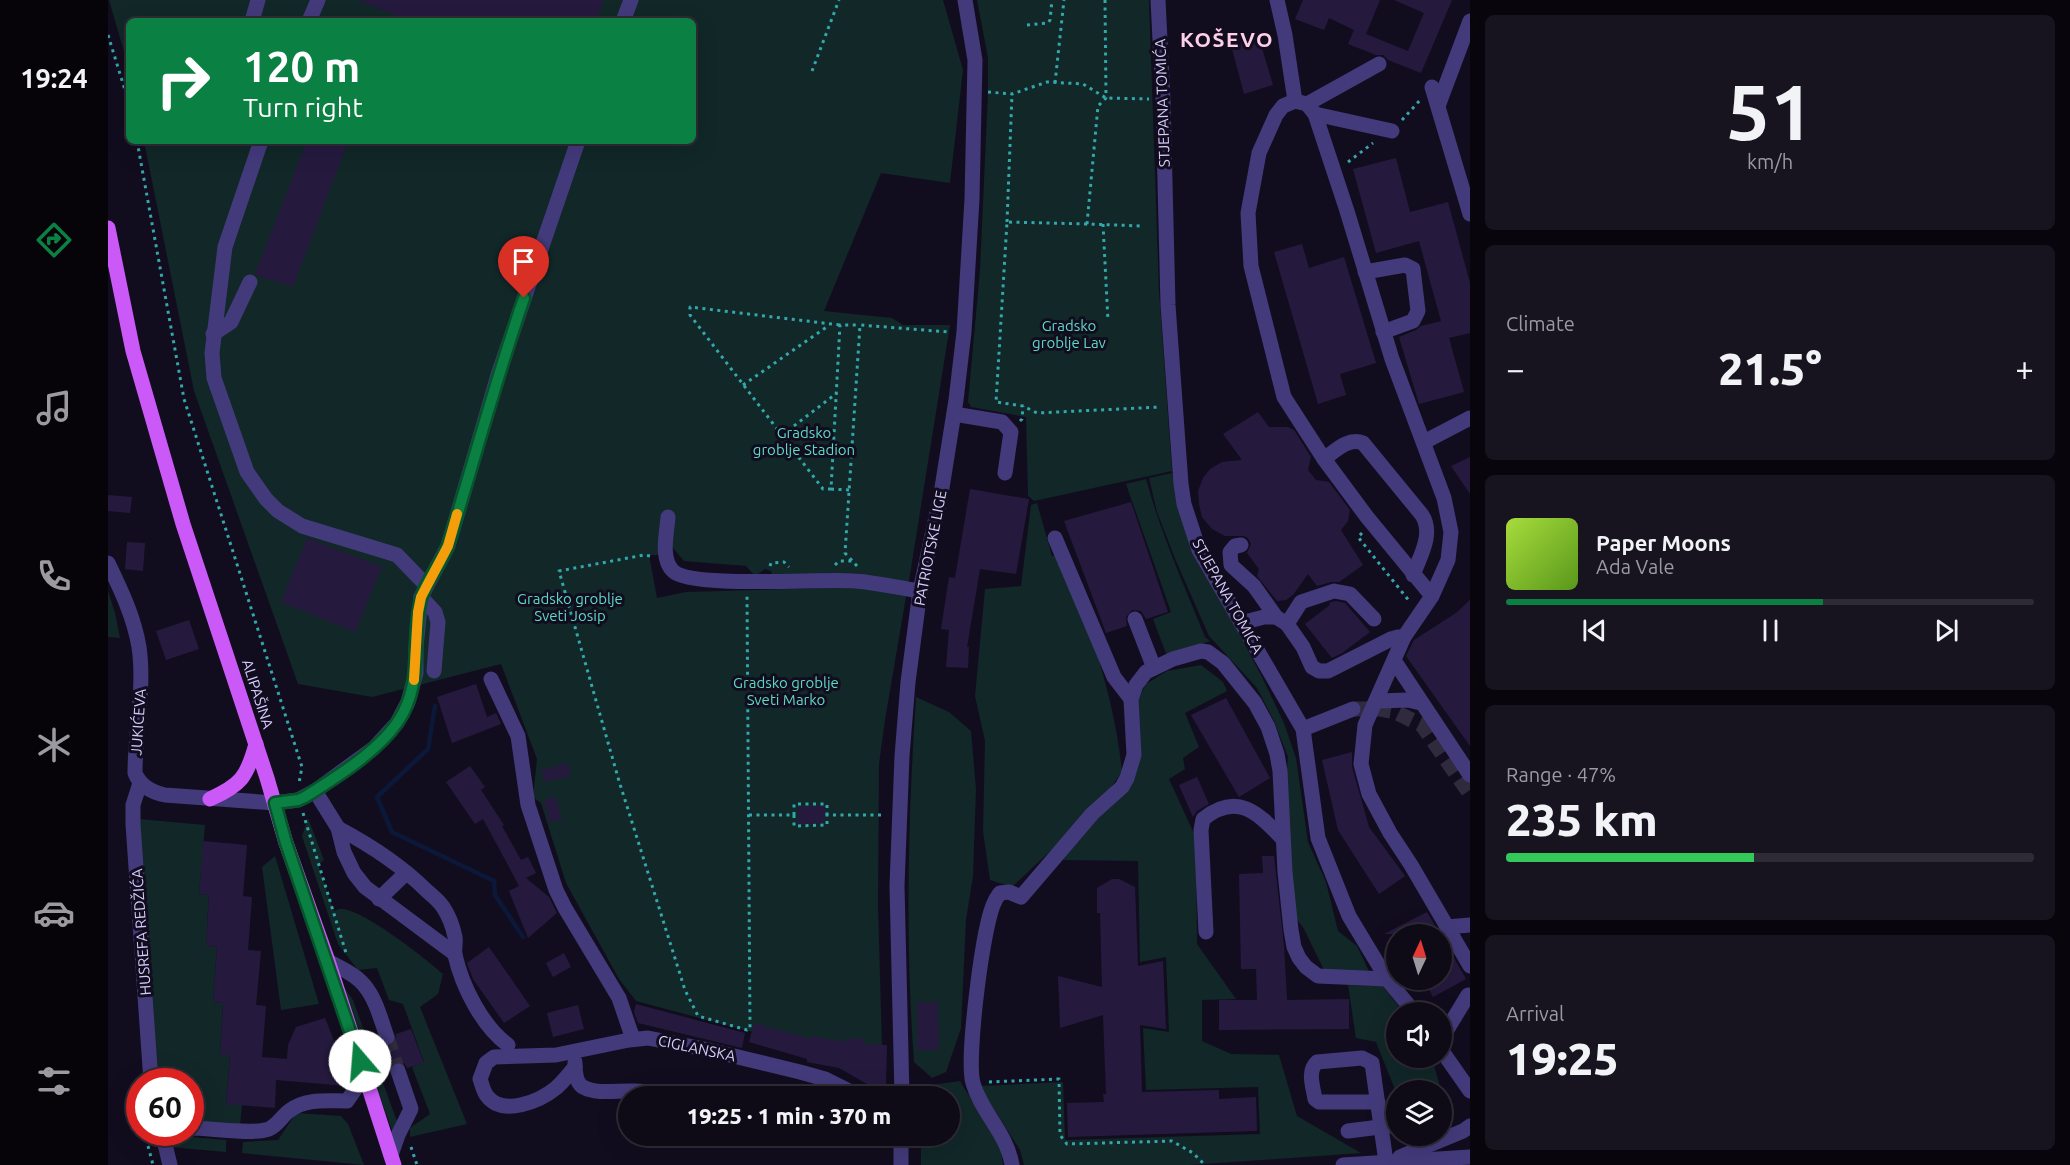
<!DOCTYPE html>
<html lang="en">
<head>
<meta charset="utf-8">
<style>
	:root { --surface:#0e0a16; --page:#17131f; --text:#f1f3f6; --muted:#9b9aa1; --line:#2e2b35; --accent:#0b8043 }
	body { margin:0; font-family:Ubuntu,sans-serif; background:var(--page); color:var(--text); height:100vh; display:flex; flex-direction:column; font-size:22px; white-space:nowrap }
	* { box-sizing:border-box; margin:0 }
	p { font-size:20px; color:var(--muted) }
	.icon { flex:none; width:33px; height:33px; fill:none; stroke:currentColor; stroke-width:2; stroke-linecap:round; stroke-linejoin:round }
	.map { position:relative; flex:1; overflow:hidden }
	.sheet { display:flex; flex-direction:column; gap:15px; padding:15px; background:#08060c; width:600px }
	.sheet>* { flex:none }
	.hud { position:absolute; left:18px; top:18px; width:570px; height:126px; border-radius:9px; box-shadow:0 6px 24px #0002,0 0 0 2px var(--line); background:#0b8043; color:#fff; overflow:hidden }
	.needle { width:39px; rotate:4deg }
	.fabs { position:absolute; left:1278px; top:924px; display:grid; gap:12px }
	.fabs a { display:grid; place-items:center; width:66px; height:66px; border-radius:50%; background:var(--surface); box-shadow:0 6px 24px #0002,0 0 0 2px var(--line); font-size:30px }
	.speed { position:absolute; left:18px; top:1068px; display:flex; gap:12px; font-size:30px; font-weight:700; text-align:center }
	.speed>* { display:grid; place-content:center; width:78px; height:78px; border-radius:50%; background:var(--surface); box-shadow:0 6px 24px #0002,0 0 0 2px var(--line); line-height:1 }
	.speed .limit { border:9px solid #d22; background:#fff; color:#111 }
	.pin { position:absolute; display:grid; place-items:center; width:51px; height:51px; color:#fff; margin:-62px -26px; border-radius:50% 50% 50% 0; rotate:-45deg; box-shadow:0 0 6px #0007 }
	.pin .icon { rotate:45deg }
	.me { position:absolute; width:66px; margin:-33px; rotate:342deg; stroke-linejoin:round; filter:drop-shadow(0 0 4px #0008) }
	.turn { display:flex; align-items:center; gap:21px; height:126px; padding:0 18px; font-size:27px }
	.turn .icon { width:78px; height:78px; stroke-width:2.5 }
	.turn b { display:block; font-size:42px; line-height:51px }
	.big { font-size:45px; font-weight:800; line-height:1.1 }
	.sheet .widget { flex:1; display:flex; flex-direction:column; justify-content:center; gap:9px; min-width:0; padding:0 21px; border-radius:9px; background:var(--page) }
	.sheet .dial { align-items:center; gap:0 }
	.dial b { font-size:78px; line-height:1 }
	.song { display:flex; align-items:center; gap:18px }
	.cover { width:72px; height:72px; border-radius:9px; background:linear-gradient(135deg,hsl(80 70% 55%),hsl(90 70% 35%)) }
	.played { height:6px; border-radius:3px; background:linear-gradient(90deg,var(--accent) 60%,var(--line) 60%) }
	.keys { display:flex; justify-content:space-around; direction:ltr }
	.heat { display:flex; justify-content:space-between; align-items:center; font-size:33px; direction:ltr }
	.charge { height:9px; border-radius:4px; background:linear-gradient(90deg,#34c759 47%,var(--line) 0) }
	.trip { position:absolute; left:510px; top:1086px; width:342px; height:60px; border-radius:30px; background:var(--surface); box-shadow:0 6px 24px #0002,0 0 0 2px var(--line); font-weight:800; line-height:60px; text-align:center }
	main { display:flex; flex:1; min-height:0 }
	.tab-bar { display:flex; flex-direction:column; width:108px; justify-content:space-around; align-items:center; background:#060409; color:var(--muted) }
	.tab-bar .icon { width:42px; height:42px }
	.tab-bar .current { color:var(--accent) }
	.tab-bar b { font-size:27px; color:var(--text) }
	.map>svg:first-child { display:block }
	.green { fill:#112728 }
	.lines { fill:none; stroke-linecap:round; stroke-linejoin:round }
	.stream { stroke:#0b183a; stroke-width:4.5 }
	.building { fill:#251a3e }
	.minor-tunnel { stroke:#302a3f; stroke-width:15; stroke-dasharray:15 8; stroke-linecap:butt }
	.path { stroke:#33a7ab; stroke-width:3; stroke-dasharray:3 4.5; stroke-linecap:butt }
	.minor { stroke:#433a7b; stroke-width:15 }
	.major { stroke:#cb59f8; stroke-width:15 }
	.route-casing { stroke:#07532c; stroke-width:15 }
	.route { stroke:#0b8043; stroke-width:10 }
	.slow { stroke:#f59e0b; stroke-width:10 }
	.labels { text-anchor:middle; dominant-baseline:central; stroke-width:6; stroke-linejoin:round; paint-order:stroke }
	.street-label { font-size:15px; fill:#d7cdfd; stroke:#120d1e }
	.park-label { font-size:15px; fill:#5dd9c5; stroke:#120d1e }
	.district-label { font-size:21px; font-weight:bold; letter-spacing:1.5px; fill:#fdcfe8; stroke:#120d1e }
</style>
</head>
<body>
<main>
<nav class="tab-bar">
<b>19:24</b>
<svg class="icon current" aria-label="directions" viewBox="0 0 24 24"><path d="M12 3l9 9-9 9-9-9zM9 14v-3h6M13 9l2 2-2 2"/></svg>
<svg class="icon" aria-label="music" viewBox="0 0 24 24"><path d="M9 18V5l10-2v13"/><circle cx="6" cy="18" r="3"/><circle cx="16" cy="16" r="3"/></svg>
<svg class="icon" aria-label="phone" viewBox="0 0 24 24"><path d="M5 4h4l2 5-3 2q2 4 5 5l2-3 5 2v4C11 20 4 13 5 4z"/></svg>
<svg class="icon" aria-label="climate" viewBox="0 0 24 24"><path d="M12 3v18M4 7l16 10M4 17L20 7"/></svg>
<svg class="icon" aria-label="car" viewBox="0 0 24 24"><path d="M5 17H2v-5l4-1 3-4h7l3 4 3 1v5h-3M9 17h6M6 11h13"/><circle cx="7" cy="17" r="2"/><circle cx="17" cy="17" r="2"/></svg>
<svg class="icon" aria-label="filters" viewBox="0 0 24 24"><path d="M4 7h16M4 17h16"/><circle cx="9" cy="7" r="2"/><circle cx="15" cy="17" r="2"/></svg>
</nav>
<div class="map">
<svg width="1362" height="1165" viewBox="0 0 1362 1165">
	<rect width="100%" height="100%" fill="#120d1e"/>
	<g class="green">
		<polygon points="1,0 835,0 855,70 842,183 773,173 716,311 784,318 795,325 842,325 800,587 750,573 664,575 663,571 657,569 647,576 638,566 576,561 564,547 553,555 541,555 549,598 578,592 744,587 799,591 777,720 771,764 770,905 774,1046 730,1043 640,1031 528,1001 511,979 458,883 433,803 425,797 429,759 393,664 264,697 190,684 86,391 36,141 585,141 585,21 21,21 21,69"/>
		<polygon points="869,0 1041,0 1051,291 1064,471 926,501 920,496 918,417 863,407 860,402 872,270 880,92 880,58"/>
		<polygon points="1064,473 1071,507 1086,548 1154,677 1176,723 1188,758 1200,842 1218,882 1230,931 1249,946 1261,971 1217,972 1196,929 1185,914 1177,792 1180,757 1166,721 1149,688 1101,636 1068,561 1049,512 1041,478"/>
		<path d="M1038 479C1053 534 1076 585 1097 637L1102 641 1059 656 1045 619 1063 612 1018 484Z"/>
		<path d="M929 503 944 556 955 554C980 625 1007 697 1014 772L987 809 904 887 882 880 875 831 877 741 867 696 877 589 913 586 923 505Z"/>
		<polygon points="0,591 7,613 12,638 0,637"/>
		<polygon points="1093,665 1115,682 1119,691 1077,713 1091,747 1075,758 1077,769 1061,779 1088,838 1089,944 1128,999 1094,1000 1094,1041 1123,1054 1171,1055 1189,1116 1253,1153 1082,1165 916,1165 912,1150 871,1086 955,1082 957,1140 1152,1134 1150,1087 1038,1090 1035,1028 1061,1032 1058,957 1032,962 1030,861 955,860 974,833 1007,803 1023,773 1027,705 1038,684 1059,671"/>
		<path d="M808 697 841 712 863 731 868 789 865 876 858 920 853 1028 838 1072 824 1078 806 1062C797 940 800 818 808 697Z"/>
		<path d="M200 818 216 860 210 865 226 911C229 910 232 908 235 909 257 911 317 958 335 974L330 994 312 1007 359 1124 302 1137V1128L322 1114 304 1067 316 1062 295 1004 281 1000 269 968 250 970 230 944 194 836Z"/>
		<polygon points="31,819 97,825 91,894 101,895 98,946 109,947 105,1002 115,1003 112,1054 122,1055 118,1103 134,1105 132,1125 83,1121 82,1082 37,1081"/>
		<polygon points="167,856 211,1004 173,1010 154,867"/>
		<polygon points="229,978 245,1000 291,1127 285,1133"/>
		<polygon points="1240,985 1275,986 1295,1012 1288,1012 1288,1058 1324,1058 1333,1090 1288,1092 1268,1042 1248,1038"/>
		<polygon points="852,1081 893,1148 895,1165 813,1165 813,1136 842,1136 842,1096 816,1096 816,1086"/>
		<polygon points="188,1113 233,1116 240,1124 256,1165 134,1153 135,1142 170,1140"/>
		<polygon points="48,1134 118,1140 118,1152 50,1146"/>
	</g>
	<g class="lines">
		<polyline class="stream" points="327,706 320,749 269,797 284,832 386,881 387,895 415,937"/>
	</g>
	<g class="building">
		<polygon points="250,0 496,0 488,21 301,21"/>
		<polygon points="1195,0 1272,0 1258,34 1300,51 1316,13 1286,0 1344,0 1313,73 1280,60 1275,55 1268,55 1240,44 1246,30 1221,18 1216,30 1187,19"/>
		<polygon points="1151,38 1165,85 1136,94 1123,45"/>
		<polygon points="199,141 240,141 185,287 150,276 147,274"/>
		<polygon points="1288,158 1302,212 1340,202 1362,283 1362,333 1341,338 1356,392 1311,404 1291,337 1308,330 1313,326 1333,321 1311,241 1268,253 1245,169"/>
		<polygon points="1194,244 1201,268 1236,257 1268,363 1232,374 1238,395 1210,404 1166,252"/>
		<polygon points="1150,412 1161,427 1180,427 1186,430 1203,457 1200,470 1208,480 1221,482 1242,510 1240,521 1233,530 1255,565 1231,582 1223,582 1209,586 1200,574 1185,595 1178,600 1169,601 1149,576 1151,569 1139,553 1143,544 1140,538 1136,536 1117,536 1104,529 1094,517 1091,504 1090,491 1095,478 1102,469 1114,462 1134,460 1115,434"/>
		<polygon points="1362,457 1362,494 1343,466"/>
		<polygon points="862,489 921,499 908,574 872,569 859,647 861,647 860,668 838,667 841,630 833,629 841,577 847,578"/>
		<polygon points="0,495 24,497 22,513 0,511"/>
		<polygon points="1023,502 1060,612 1038,619 1033,611 1024,610 1018,617 1019,626 998,633 956,521"/>
		<polygon points="199,538 274,567 247,632 173,602"/>
		<polygon points="19,542 37,543 35,571 17,569"/>
		<polygon points="1362,600 1362,746 1298,656 1306,640 1348,613"/>
		<polygon points="1227,601 1237,603 1262,632 1234,653 1224,658 1197,624 1222,605 1221,603"/>
		<polygon points="81,620 91,649 58,660 48,631"/>
		<polygon points="368,684 379,717 388,713 393,724 344,743 329,697"/>
		<polygon points="1118,698 1162,778 1131,797 1083,715"/>
		<polygon points="1244,752 1244,767 1261,827 1297,876 1271,894 1230,830 1214,760"/>
		<polygon points="460,763 463,776 436,782 433,770"/>
		<polygon points="362,766 377,787 373,790 396,825 394,826 413,860 420,857 428,873 418,878 441,897 449,913 420,938 401,891 411,886 401,867 375,819 367,824 338,782"/>
		<polygon points="1089,777 1101,804 1089,811 1085,817 1071,785"/>
		<polygon points="448,797 454,819 442,823 436,800"/>
		<polygon points="690,806 717,806 717,823 690,824"/>
		<polygon points="95,841 139,845 135,896 144,897 140,950 153,951 148,1005 158,1006 154,1057 179,1059 180,1045 188,1027 217,1018 242,1081 238,1086 168,1080 167,1108 118,1104 122,1055 112,1055 115,1003 105,1002 109,947 98,946 101,895 91,894"/>
		<polygon points="1154,856 1166,856 1176,946 1179,1000 1241,999 1241,1029 1111,1030 1111,1000 1149,1000 1148,969 1133,969 1131,874 1155,873"/>
		<polygon points="1004,879 1011,879 1027,887 1030,966 1055,961 1058,1029 1032,1025 1034,1092 1111,1090 1111,1099 1148,1097 1149,1131 960,1137 959,1103 996,1102 995,1094 998,1094 995,1015 952,1028 950,976 994,987 992,913 989,913 989,888"/>
		<polygon points="1319,912 1332,934 1276,934"/>
		<polygon points="1334,937 1358,979 1325,997 1316,980 1334,980"/>
		<polygon points="381,947 422,1006 396,1023 365,979 359,963"/>
		<polygon points="456,953 463,967 445,977 438,963"/>
		<polygon points="809,1002 830,1002 831,1050 809,1050"/>
		<polygon points="528,1004 637,1033 634,1048 530,1023 526,1012"/>
		<polygon points="470,1005 476,1029 445,1037 439,1013"/>
		<polygon points="646,1023 703,1039 703,1036 738,1042 738,1038 755,1039 755,1044 779,1045 778,1084 759,1084 731,1068 699,1062 699,1059 641,1042"/>
		<polygon points="303,1029 316,1063 299,1068 296,1063 287,1062 282,1065 280,1070 270,1040 273,1045 282,1046 287,1043 288,1034"/>
	</g>
	<g class="lines">
		<g class="minor-tunnel">
			<polyline points="1245,709 1271,709 1287,712 1314,725 1362,794"/>
			<polyline points="279,1037 290,1071"/>
		</g>
		<g class="path">
			<polyline points="997,0 998,98 990,106 979,224 1034,226"/>
			<polyline points="919,25 940,23 942,20 944,0"/>
			<polyline points="0,35 21,103"/>
			<polyline points="704,71 731,0"/>
			<polyline points="947,83 956,0"/>
			<polyline points="880,92 904,94 939,82 975,84 998,98 1041,99"/>
			<polyline points="1294,120 1314,98"/>
			<polyline points="29,141 76,399 194,767 191,783"/>
			<polyline points="1240,162 1265,143"/>
			<polyline points="899,222 904,94"/>
			<polyline points="979,224 899,222 888,402 915,406 929,413 1053,407"/>
			<polyline points="995,224 1000,321"/>
			<polyline points="635,385 720,326"/>
			<polyline points="912,421 914,419 915,406"/>
			<polyline points="674,435 729,393"/>
			<polyline points="723,489 715,489 582,315 582,307 732,325"/>
			<polyline points="741,490 723,489 732,325 752,325"/>
			<polyline points="1254,533 1250,537 1302,602"/>
			<polyline points="542,556 536,555 451,571 511,781 577,990 590,1016 639,1030 642,1029 639,595"/>
			<polyline points="727,565 731,561 745,561"/>
			<polyline points="662,566 663,563 676,562 681,567"/>
			<polyline points="749,566 737,553 752,325 841,332"/>
			<polyline points="195,813 238,953"/>
			<polyline points="641,815 686,815 686,826 719,825 719,815 777,815"/>
			<polyline points="686,815 686,804 719,804 719,815"/>
			<polyline points="267,1048 275,1070"/>
			<polyline points="881,1082 951,1079 952,1135 959,1144 1064,1141 1085,1153 1097,1165"/>
			<polyline points="40,1146 45,1165"/>
			<polyline points="303,1147 309,1165"/>
		</g>
		<g class="minor">
			<polyline points="1050,0 1055,100 1060,305 1073,484 1076,504 1091,550 1195,729 1210,838 1241,916 1279,979 1306,1012"/>
			<polyline points="1169,0 1177,35 1187,101"/>
			<polyline points="144,21 150,0"/>
			<polyline points="201,21 210,0"/>
			<polyline points="515,21 523,0"/>
			<polyline points="1324,87 1362,214"/>
			<polyline points="1199,104 1271,64"/>
			<polyline points="1330,106 1362,21"/>
			<polyline points="1207,114 1284,131"/>
			<polyline points="153,141 117,247 104,353 106,378 139,472 158,499 170,511 194,526 289,555 318,585"/>
			<polyline points="1257,272 1297,265 1305,269 1310,311 1305,321 1275,332"/>
			<polyline points="105,334 123,322 142,282"/>
			<polyline points="846,414 894,422 903,432 897,473"/>
			<polyline points="1316,442 1362,418"/>
			<path d="M1216 459C1228 450 1241 437 1255 443L1314 515C1326 534 1312 556 1305 575"/>
			<path d="M560 517C559 533 552 558 565 571 583 589 716 578 748 581 770 583 791 588 812 591"/>
			<polyline points="947,538 1006,677 1023,699"/>
			<polyline points="1133,545 1127,546 1122,552 1123,565 1146,586 1168,617"/>
			<path d="M0 563C13 590 26 617 31 647 37 688 27 731 27 773 32 786 43 792 57 795L167 803 190 800 207 791 266 748 289 723 300 702 308 673V647L313 597 340 546 390 375 470 141"/>
			<polyline points="1324,596 1259,517 1216,459 1176,397 1143,266 1140,213 1151,153 1168,115 1175,106 1187,101 1199,104 1207,114 1239,211 1284,359 1336,498 1343,532 1340,560 1324,596 1296,637 1257,725 1253,764 1261,794 1282,833 1303,865 1362,966"/>
			<polyline points="313,597 327,612 330,622 326,671"/>
			<polyline points="1027,619 1046,668"/>
			<polyline points="1133,623 1156,617 1168,617 1179,624 1195,647 1204,667 1211,671 1220,671 1283,639 1290,637 1296,637"/>
			<polyline points="1179,624 1193,602 1226,591 1242,594 1266,619"/>
			<polyline points="1287,662 1362,775"/>
			<polyline points="383,679 410,736 420,805 448,890 457,908 511,998 525,1039"/>
			<polyline points="1270,701 1300,700 1313,703"/>
			<polyline points="1195,729 1245,709"/>
			<polyline points="32,783 25,805 25,824 43,1082"/>
			<polyline points="207,791 230,828 236,852 246,873 257,887 347,954"/>
			<path d="M230 828C262 845 293 865 319 891 325 896 331 901 335 907 341 916 345 927 347 937 348 943 346 949 347 955 354 986 374 1026 400 1045"/>
			<polyline points="271,899 298,873"/>
			<polyline points="1339,927 1362,925"/>
			<path d="M1098 932 1093 830 1095 819C1129 792 1149 812 1174 838"/>
			<path d="M220 961C232 968 247 974 256 985 268 999 273 1020 279 1037"/>
			<polyline points="1334,1038 1360,995"/>
			<polyline points="1334,1051 1362,1091"/>
			<path d="M467 1062C467 1070 468 1083 475 1087 489 1095 512 1090 526 1091 545 1092 564 1093 582 1096"/>
			<path d="M467 1067C461 1074 455 1082 448 1088 432 1101 395 1117 379 1096 375 1091 374 1084 372 1079L378 1063 386 1057 448 1055 521 1040 540 1038 601 1050 692 1072 717 1079 751 1096"/>
			<polyline points="794,1096 789,886 794,756 800,682 812,591 833,494 848,400 856,332 864,199 867,60 857,0"/>
			<path d="M1270 1102H1211L1207 1099C1205 1087 1199 1071 1209 1062L1254 1058 1264 1063 1278 1162"/>
			<path d="M82 1128C102 1128 145 1135 161 1129 170 1125 174 1116 181 1111 198 1098 219 1101 239 1101L248 1088 258 1080"/>
			<polyline points="1240,1131 1288,1125"/>
			<polyline points="54,1132 62,1165"/>
			<polyline points="283,1155 290,1135 303,1109 290,1071"/>
			<polyline points="1292,1157 1355,1131 1362,1126"/>
			<polyline points="793,1165 793,1136"/>
			<path d="M904 1165C899 1133 873 1112 865 1083 858 1059 875 922 887 901 888 898 890 896 892 893L901 892 913 897 984 814 1014 787 1019 778 1026 755 1023 699 1028 685 1038 672 1065 659 1093 651 1100 652 1115 663 1147 703 1160 727 1169 754 1172 771 1177 872 1183 930 1186 947 1191 958 1198 967 1210 976 1279 979"/>
			<polyline points="1235,1165 1362,1157"/>
		</g>
		<g class="major">
			<polyline points="0,228 25,351 75,524 159,778 178,843 220,961 286,1165"/>
			<path d="M102 799C133 785 139 777 148 744"/>
		</g>
	</g>
	<g class="lines">
		<defs>
			<path id="route" d="M252 1061 178 843 167 803 190 800 197 797C227 778 269 752 289 723 317 683 302 642 313 599 318 579 335 563 341 542 366 461 388 379 416 298"/>
		</defs>
		<use href="#route" class="route-casing"/>
		<use href="#route" class="route"/>
		<polyline class="slow" points="306,680 310,612 313,597 340,546 349,514"/>
	</g>
	<g class="labels">
		<g class="street-label">
			<text transform="translate(1054 103) rotate(-92)">STJEPANA TOMIĆA</text>
			<text transform="translate(822 548) rotate(-79)">PATRIOTSKE LIGE</text>
			<text transform="translate(1120 596) rotate(61)">STJEPANA TOMIĆA</text>
			<text transform="translate(150 694) rotate(72)">ALIPAŠINA</text>
			<text transform="translate(30 722) rotate(-86)">JUKIĆEVA</text>
			<text transform="translate(33 932) rotate(-94)">HUSREFA REDŽIĆA</text>
			<text transform="translate(589 1048) rotate(12)">CIGLANSKA</text>
		</g>
		<g class="park-label">
			<text x="961" y="325">Gradsko<tspan x="961" dy="17">groblje Lav</tspan></text>
			<text x="696" y="432">Gradsko<tspan x="696" dy="17">groblje Stadion</tspan></text>
			<text x="462" y="598">Gradsko groblje<tspan x="462" dy="17">Sveti Josip</tspan></text>
			<text x="678" y="682">Gradsko groblje<tspan x="678" dy="17">Sveti Marko</tspan></text>
		</g>
		<g class="district-label">
			<text x="1119" y="39">KOŠEVO</text>
		</g>
	</g>
</svg>
<div class="fabs">
<a><svg class="needle" viewBox="-14 -14 28 28"><path d="M0-13l5 13h-10z" fill="#e53935"/><path d="M0 13l5-13h-10z" fill="#9b9aa1"/></svg></a>
<a><svg class="icon" aria-label="sound" viewBox="0 0 24 24"><path d="M4 9h4l5-4v14l-5-4H4zM17 9q2 3 0 6"/></svg></a>
<a><svg class="icon" aria-label="layers" viewBox="0 0 24 24"><path d="M12 4l9 5-9 5-9-5zM3 14l9 5 9-5"/></svg></a>
</div>
<div class="speed"><div class="limit">60</div></div>
<div class="pin" style="left:416px;top:298px;background:#d93025"><svg class="icon" aria-label="arrive" viewBox="0 0 24 24"><path d="M6 21V4h12l-3 4 3 4H6"/></svg></div>
<svg class="me" style="left:252px;top:1061px" viewBox="-20 -20 40 40"><circle r="19" fill="#fff"/><path d="M0-13L10 11 0 6-10 11z" fill="#0b8043"/></svg>
<div class="trip">19:25 · 1 min · 370 m</div>
<div class="hud">
<div class="turn"><svg class="icon" aria-label="right" viewBox="0 0 24 24"><path d="M7 20v-9h11M14 6l5 5-5 5"/></svg><div><b>120 m</b>Turn right</div></div>
</div>
</div>
<section class="sheet">
<div class="widget dial"><b>51</b><p>km/h</p></div>
<div class="widget"><p>Climate</p>
<div class="heat"><a>−</a><b class="big">21.5°</b><a>+</a></div>
</div>
<div class="widget">
<div class="song"><i class="cover"></i><div><b>Paper Moons</b><p>Ada Vale</p></div></div>
<div class="played"></div>
<div class="keys"><svg class="icon" aria-label="previous" viewBox="0 0 24 24"><path d="M18 5L8 12l10 7zM5 5v14"/></svg><svg class="icon" aria-label="pause" viewBox="0 0 24 24"><path d="M8 5v14M16 5v14"/></svg><svg class="icon" aria-label="next" viewBox="0 0 24 24"><path d="M6 5l10 7-10 7zM19 5v14"/></svg></div>
</div>
<div class="widget"><p>Range · 47%</p><b class="big">235 km</b><div class="charge"></div></div>
<div class="widget"><p>Arrival</p><b class="big">19:25</b></div>
</section>
</main>
</body>
</html>
